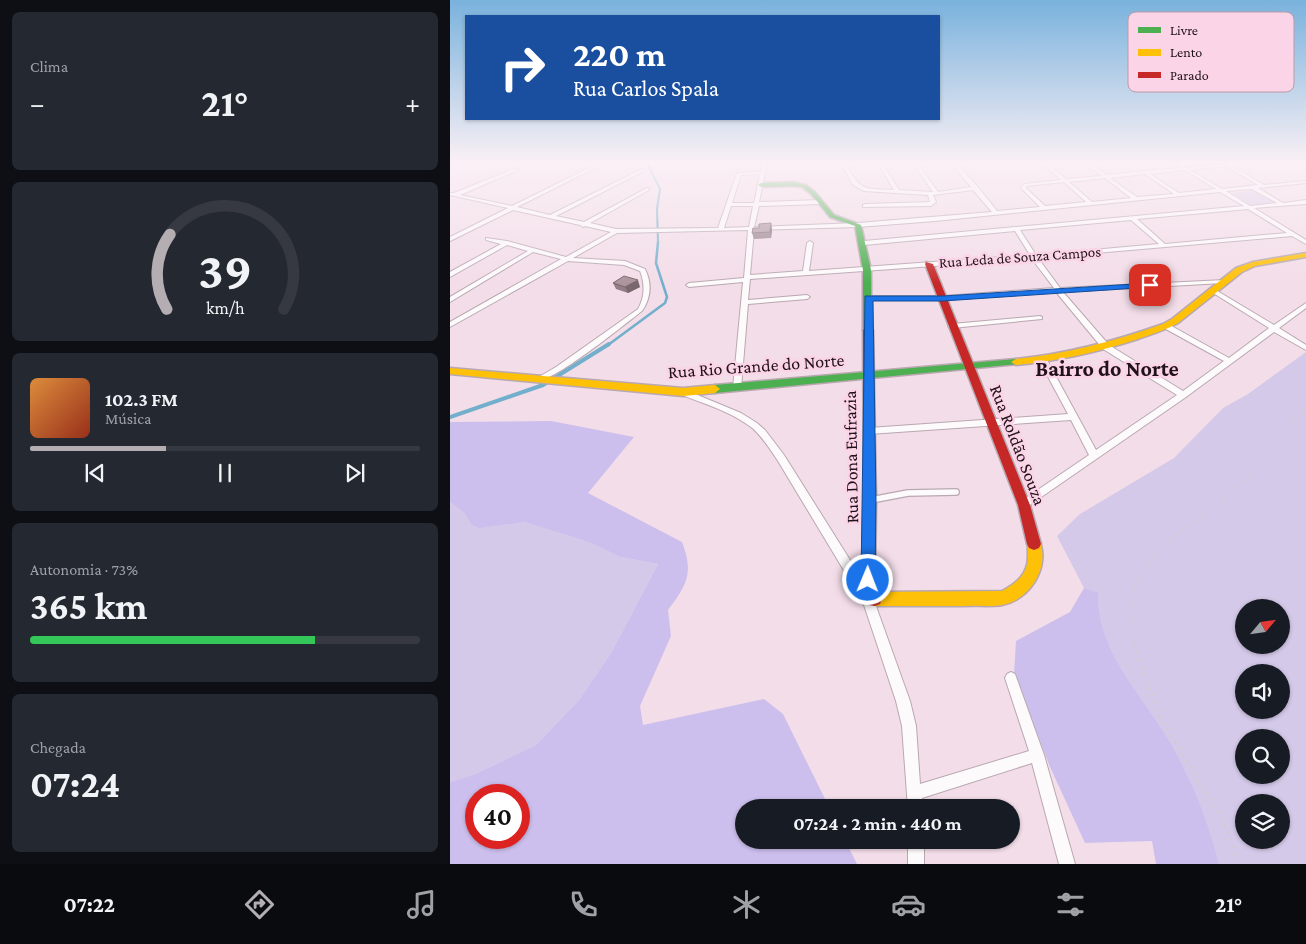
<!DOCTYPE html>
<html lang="pt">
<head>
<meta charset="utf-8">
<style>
	:root { --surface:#171b24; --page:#242831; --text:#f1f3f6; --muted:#9ea1a6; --line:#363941; --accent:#b4aeb3 }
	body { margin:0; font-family:"Crimson Pro",serif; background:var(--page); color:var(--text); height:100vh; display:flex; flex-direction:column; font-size:19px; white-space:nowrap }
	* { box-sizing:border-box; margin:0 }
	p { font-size:16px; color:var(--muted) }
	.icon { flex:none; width:28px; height:28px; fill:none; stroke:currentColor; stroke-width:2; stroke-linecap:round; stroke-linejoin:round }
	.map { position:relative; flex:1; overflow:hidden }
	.side { display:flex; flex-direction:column; gap:12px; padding:12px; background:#0d0f14; width:450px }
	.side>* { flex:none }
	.top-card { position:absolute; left:15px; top:15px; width:475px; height:105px; border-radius:0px; box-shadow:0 1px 4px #0004; background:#1a4fa0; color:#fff; overflow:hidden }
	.needle { width:32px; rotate:61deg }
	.tools { position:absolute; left:785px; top:599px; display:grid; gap:10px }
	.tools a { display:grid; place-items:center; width:55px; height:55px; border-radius:50%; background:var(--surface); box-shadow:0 1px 4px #0004; font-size:25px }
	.speed { position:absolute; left:15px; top:784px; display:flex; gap:10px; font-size:25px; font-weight:700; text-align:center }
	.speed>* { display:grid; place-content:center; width:65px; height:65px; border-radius:50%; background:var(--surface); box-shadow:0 1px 4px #0004; line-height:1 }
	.speed .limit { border:8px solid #d22; background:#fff; color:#111 }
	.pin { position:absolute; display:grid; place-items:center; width:42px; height:42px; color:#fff; margin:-21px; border-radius:10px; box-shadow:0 2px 8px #0006 }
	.me { position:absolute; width:55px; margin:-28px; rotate:1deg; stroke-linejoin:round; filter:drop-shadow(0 0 4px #0008) }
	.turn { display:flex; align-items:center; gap:18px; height:105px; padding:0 25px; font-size:22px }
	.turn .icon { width:65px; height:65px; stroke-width:2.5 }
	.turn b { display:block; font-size:35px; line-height:42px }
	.big { font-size:38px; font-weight:700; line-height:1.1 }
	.side .card { flex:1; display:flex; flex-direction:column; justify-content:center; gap:8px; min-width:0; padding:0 18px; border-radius:8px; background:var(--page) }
	.side .dial { align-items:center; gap:0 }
	.dial svg { height:130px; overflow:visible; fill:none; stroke:var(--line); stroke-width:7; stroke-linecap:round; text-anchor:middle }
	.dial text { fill:var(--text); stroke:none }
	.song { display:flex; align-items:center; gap:15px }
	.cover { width:60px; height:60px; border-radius:8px; background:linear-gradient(135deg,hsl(30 70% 55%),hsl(10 70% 35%)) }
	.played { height:5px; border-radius:2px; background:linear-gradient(90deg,var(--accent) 35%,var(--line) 35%) }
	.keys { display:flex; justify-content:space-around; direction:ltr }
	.heat { display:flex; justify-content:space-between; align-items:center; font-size:28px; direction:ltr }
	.charge { height:8px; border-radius:4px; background:linear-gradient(90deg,#34c759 73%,var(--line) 0) }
	.trip { position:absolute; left:285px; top:799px; width:285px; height:50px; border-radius:25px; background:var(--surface); box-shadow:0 1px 4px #0004; font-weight:700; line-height:50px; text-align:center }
	.tabs { display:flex; height:80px; justify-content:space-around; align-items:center; background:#090b0e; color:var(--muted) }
	.tabs .icon { width:35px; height:35px }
	.tabs .selected { color:var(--accent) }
	.tabs b { font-size:22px; color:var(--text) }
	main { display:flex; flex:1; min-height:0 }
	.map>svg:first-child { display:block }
	.green { fill:#d5c9e9; fill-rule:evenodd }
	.forest { fill:#cdbfed; fill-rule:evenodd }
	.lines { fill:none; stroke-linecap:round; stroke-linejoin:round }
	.stream-far2 { stroke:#72afcd; stroke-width:2 }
	.stream-far1 { stroke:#72afcd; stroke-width:2.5 }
	.stream { stroke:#72afcd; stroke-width:4 }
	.lane-casing { stroke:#b9a8b0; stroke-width:8 }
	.street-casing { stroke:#b9a8b0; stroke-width:2 }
	.fast-casing { stroke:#b9a8b0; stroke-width:3 }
	.slow-casing { stroke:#b9a8b0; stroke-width:3 }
	.jam-casing { stroke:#b9a8b0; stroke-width:3 }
	.path-far2 { stroke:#d2cccf; stroke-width:2; stroke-dasharray:1 4; stroke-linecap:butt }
	.path-far1 { stroke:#d2cccf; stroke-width:2.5; stroke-dasharray:1 4.5; stroke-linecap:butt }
	.path { stroke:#d2cccf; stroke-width:3; stroke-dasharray:2 5.5; stroke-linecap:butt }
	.lane { stroke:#fdfafc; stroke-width:5.5 }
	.street { fill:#fdfafc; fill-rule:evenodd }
	.fast { fill:#4caf50; fill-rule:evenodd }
	.slow { fill:#ffc107; fill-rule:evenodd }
	.jam { fill:#c62828; fill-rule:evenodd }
	.wall { fill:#947e86 }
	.shaded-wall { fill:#78676d }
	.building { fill:#ac939c; stroke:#78676d }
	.route { fill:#1a73e8; stroke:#114b97 }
	.labels { text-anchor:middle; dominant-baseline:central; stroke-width:5; stroke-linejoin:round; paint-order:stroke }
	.far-street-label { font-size:15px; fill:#201219; stroke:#fcd4e7 }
	.street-label { font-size:18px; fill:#201219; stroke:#fcd4e7 }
	.district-label { font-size:22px; font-weight:bold; fill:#201219; stroke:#fcd4e7 }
	.key { fill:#fcd4e7; stroke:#ba9aa9; stroke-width:1 }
	.key-label { font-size:14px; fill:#201219 }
</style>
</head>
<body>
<main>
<section class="side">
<div class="card"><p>Clima</p>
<div class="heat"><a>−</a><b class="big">21°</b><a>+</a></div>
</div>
<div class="card dial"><svg viewBox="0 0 100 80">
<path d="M14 69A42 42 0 1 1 86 69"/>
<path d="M14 69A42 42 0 0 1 16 23" stroke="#b4aeb3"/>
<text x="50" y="56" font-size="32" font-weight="700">39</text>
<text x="50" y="72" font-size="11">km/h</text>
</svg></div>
<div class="card">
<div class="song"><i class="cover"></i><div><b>102.3 FM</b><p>Música</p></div></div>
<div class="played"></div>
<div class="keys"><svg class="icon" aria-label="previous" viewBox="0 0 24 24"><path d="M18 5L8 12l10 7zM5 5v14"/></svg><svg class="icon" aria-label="pause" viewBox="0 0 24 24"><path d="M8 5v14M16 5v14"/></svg><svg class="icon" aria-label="next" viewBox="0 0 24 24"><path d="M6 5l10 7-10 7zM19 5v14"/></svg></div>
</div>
<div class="card"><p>Autonomia · 73%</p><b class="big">365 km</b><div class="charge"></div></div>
<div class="card"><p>Chegada</p><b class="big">07:24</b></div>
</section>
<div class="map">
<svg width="856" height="864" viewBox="0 0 856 864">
	<rect width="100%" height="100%" fill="#f3dde8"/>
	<g class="green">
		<polygon points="805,190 824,202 801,205 782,193"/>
		<path d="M856 352V864H769C758 819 744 785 721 745 693 694 648 655 648 594L634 588 607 536 630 514 724 458 773 408 798 394ZM794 608H831V645H794ZM794 672H831V710H794ZM794 738H831V775H794ZM794 802H831V840H794Z"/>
		<polygon points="0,502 14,513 21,524 74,522 141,543 170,557 208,564 161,653 129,700 86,745 25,774 0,782"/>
	</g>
	<g class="forest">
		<path d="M101 421 184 437 138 493 232 542C244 573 237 585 218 610L221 636 190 706 193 725 314 699 333 714 379 807 294 808V840H395L407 864H0V782L25 774 86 745 129 700 161 653 208 564 170 557 141 543 74 522 29 528 21 524 14 513 0 502V422ZM26 795H69V838H26Z"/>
		<path d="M634 588 648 593C648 655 693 694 721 744 744 785 758 819 769 864H706L702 841 635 843 600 767 564 674 566 641 620 612Z"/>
	</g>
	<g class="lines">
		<polyline class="stream-far2" points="197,163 210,189 207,209 208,243"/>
		<polyline class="stream-far1" points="158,345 215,303 217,297 206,263 208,242"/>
		<polyline class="stream" points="0,417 93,385 159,344"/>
		<defs>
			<polyline id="lane" points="421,500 458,493 506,492"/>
			<g id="street">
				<polygon points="0,163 4,163 0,165"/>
				<path d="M149 163H155L67 207 100 215 192 169H194V171L106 216 134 222 197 188H199V190L140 223 166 229 268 228 287 173 311 172 313 163H317L309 202 370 200 373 202 370 204 309 206 304 227 408 223 542 212 523 190 483 195 486 202 481 206 413 207V205L415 204 480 202 478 195 414 191 403 185 391 163H395C412 192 412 188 444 190L428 163H432L449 190 483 192 463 163H467L488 192 521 187 501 163H506L528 187 547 211 590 207 571 188 574 184 611 180 592 163H597L616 179 652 176 635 163H640L657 175 694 171 731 168 724 163H730L737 168 780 163H798L782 166 814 185 856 181V183L808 188 833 203 856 200V204L804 208 856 240V244L842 236 588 258 610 288 775 280 776 281 773 283 613 292 659 345 733 391 774 361 714 328V324H718L779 358 819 328 760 291V289H764L824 325 856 303V308L829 328 856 345V350L824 332 736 397 574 509 570 508 569 505 570 502 639 455 621 420 419 434 415 431 419 428 618 414 589 360 593 358 597 360 646 450 727 395 653 349 606 292 493 300H418L415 298 418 296H493L604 288 582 259 300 279 298 300 357 295 360 297 357 299 298 304 291 388 287 391 283 388 293 282 239 287 236 285 239 283 294 278 298 230 167 233 123 258 175 261 195 269C202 283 201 298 192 311 175 324 104 382 88 380L87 378 106 367 188 309C195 297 195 284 190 271L174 265 118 261 0 327V322L111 259 83 252 0 302V297L78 251 57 245 0 277V272L51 244 36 240V238L57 241 116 257 161 232 135 226 133 227 130 225 63 210 0 241V237L58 208 0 195V193H4L66 168 68 170 10 195 62 206ZM776 166 808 185 772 189 740 170ZM735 170 766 189 729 193 700 174ZM310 174 304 203H282L291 175ZM695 174 724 194 687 197 660 178ZM655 178 681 198 642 202 619 182ZM614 182 636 202 595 206 576 188V186ZM802 189 827 203 800 206 776 191ZM770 192 794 206 414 241 411 243 414 245 565 231 580 255 359 271 363 243 360 241 357 243 353 271 300 275 304 230 408 227 485 221ZM281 206H303L299 227 274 228ZM798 209 837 233 715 244 687 219ZM681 220 709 244 586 255 570 230Z"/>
				<polygon points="590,316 592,317 592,319 502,328 498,326 502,324"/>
				<path d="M233 389 291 413 307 423 315 430 334 455 422 595 460 701 466 726 470 784 579 751 555 678 557 674 561 672 565 674 594 755 625 864H609L582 763 472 798V808H458L452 726 446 701 413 602 328 461C320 449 312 436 301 427 280 411 254 404 230 394L229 392Z"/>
				<rect x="458" y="840" width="16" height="24"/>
			</g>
			<g id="fast">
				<polygon points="343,182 356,185 365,192 384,215 411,225 421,270 421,332 418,333 413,330 413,270 405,226 380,217 361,194 352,187 343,186 311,187 308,185 311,183"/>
				<polygon points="566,359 571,362 569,364 265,393 260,389 265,385"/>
			</g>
			<g id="slow">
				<path d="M856 253V257L805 266 792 272 728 323C716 330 702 334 688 339 648 352 608 361 566 365L561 362 566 359C617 354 665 341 713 324L722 319 786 268 803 262Z"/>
				<polygon points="0,368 233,388 265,385 270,389 265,393 233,396 0,374"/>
				<path d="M584 538 589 540C601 566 580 600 552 605 540 607 526 605 514 606 484 606 455 606 425 606L420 604 418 599 420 594 425 592 552 591C567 583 578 574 578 556 578 550 577 545 579 540Z"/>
			</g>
			<g id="jam">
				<polygon points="476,262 483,264 580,505 591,544 589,548 584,550 579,548 577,544 568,505 475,264"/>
				<polygon points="418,327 423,330 426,500 425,592 430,594 432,599 430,604 425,606 413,604 411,599 414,500 413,330"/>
			</g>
		</defs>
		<use href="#lane" class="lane-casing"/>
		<use href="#street" class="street-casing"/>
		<use href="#fast" class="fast-casing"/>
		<use href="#slow" class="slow-casing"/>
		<use href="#jam" class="jam-casing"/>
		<path class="path-far2" d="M799 477C821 457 830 422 856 409"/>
		<path class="path-far1" d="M684 646C682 628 679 607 684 589 697 546 767 507 801 476"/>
		<polyline class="path" points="684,645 708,714 770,814 781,839 787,864"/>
		<use href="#lane" class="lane"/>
		<use href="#street" class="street"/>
		<use href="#fast" class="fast"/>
		<use href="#slow" class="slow"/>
		<use href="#jam" class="jam"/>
	</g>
	<g class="wall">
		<polygon points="322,229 321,238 304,239 302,233"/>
		<polygon points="163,283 190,287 178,293 166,289"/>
	</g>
	<g class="shaded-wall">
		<polygon points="321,223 322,229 321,238 320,232"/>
		<polygon points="188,280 190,287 178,293 175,287"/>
	</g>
	<g class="building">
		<polygon points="321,223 320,232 302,233 303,228 309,228 309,224"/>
		<polygon points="174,276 188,280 175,287 163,283"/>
	</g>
	<linearGradient id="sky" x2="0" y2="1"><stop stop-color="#79b2dd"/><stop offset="0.57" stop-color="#faf0f5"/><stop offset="1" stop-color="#faf0f5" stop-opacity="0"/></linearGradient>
	<rect width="856" height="284" fill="url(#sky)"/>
	<polygon class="route" points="700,283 704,285 702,287 493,301 423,301 426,500 425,580 423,584 418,586 413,584 411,580 415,296 493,296"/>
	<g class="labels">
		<g class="far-street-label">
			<text transform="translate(570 257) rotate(-4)">Rua Leda de Souza Campos</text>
		</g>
		<g class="street-label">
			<text transform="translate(306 366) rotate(-4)">Rua Rio Grande do Norte</text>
			<text transform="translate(568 445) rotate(69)">Rua Roldão Souza</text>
			<text transform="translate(401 457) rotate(-91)">Rua Dona Eufrazia</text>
		</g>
		<g class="district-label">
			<text x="657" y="368">Bairro do Norte</text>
		</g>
	</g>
	<rect x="678" y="12" width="166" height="80" rx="8" class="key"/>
	<rect x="688" y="27" width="23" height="6" fill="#4caf50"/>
	<rect x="688" y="49" width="23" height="7" fill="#ffc107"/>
	<rect x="688" y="72" width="23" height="6" fill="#c62828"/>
	<g class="key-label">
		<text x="720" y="35">Livre</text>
		<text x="720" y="57">Lento</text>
		<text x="720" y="80">Parado</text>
	</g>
</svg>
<div class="tools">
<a><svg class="needle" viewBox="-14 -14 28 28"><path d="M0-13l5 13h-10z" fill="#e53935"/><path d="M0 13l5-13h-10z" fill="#9ea1a6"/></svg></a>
<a><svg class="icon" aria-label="sound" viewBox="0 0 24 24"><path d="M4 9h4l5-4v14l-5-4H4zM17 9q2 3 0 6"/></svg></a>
<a><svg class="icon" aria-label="search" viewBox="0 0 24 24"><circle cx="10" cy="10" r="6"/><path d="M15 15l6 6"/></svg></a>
<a><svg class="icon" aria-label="layers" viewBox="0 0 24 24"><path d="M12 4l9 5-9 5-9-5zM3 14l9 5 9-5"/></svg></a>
</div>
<div class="speed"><div class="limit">40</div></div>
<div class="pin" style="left:700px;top:285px;background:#d93025"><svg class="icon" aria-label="arrive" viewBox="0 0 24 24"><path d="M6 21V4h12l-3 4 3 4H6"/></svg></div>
<svg class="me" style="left:418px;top:580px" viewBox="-20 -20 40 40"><circle r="17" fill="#1a73e8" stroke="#fff" stroke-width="3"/><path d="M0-11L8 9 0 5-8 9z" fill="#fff"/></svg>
<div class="trip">07:24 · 2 min · 440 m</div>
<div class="top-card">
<div class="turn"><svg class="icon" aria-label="right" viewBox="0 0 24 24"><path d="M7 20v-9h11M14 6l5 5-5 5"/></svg><div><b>220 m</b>Rua Carlos Spala</div></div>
</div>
</div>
</main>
<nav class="tabs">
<b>07:22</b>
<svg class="icon selected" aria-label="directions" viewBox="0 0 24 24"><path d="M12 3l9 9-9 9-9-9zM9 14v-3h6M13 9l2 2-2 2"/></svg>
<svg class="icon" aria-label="music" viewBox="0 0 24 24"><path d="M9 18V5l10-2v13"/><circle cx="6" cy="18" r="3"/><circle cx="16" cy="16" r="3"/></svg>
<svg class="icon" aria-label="phone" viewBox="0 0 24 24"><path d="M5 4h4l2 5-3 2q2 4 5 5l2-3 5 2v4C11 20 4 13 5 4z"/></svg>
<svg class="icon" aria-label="climate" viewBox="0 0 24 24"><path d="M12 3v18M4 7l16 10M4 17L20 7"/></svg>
<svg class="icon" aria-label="car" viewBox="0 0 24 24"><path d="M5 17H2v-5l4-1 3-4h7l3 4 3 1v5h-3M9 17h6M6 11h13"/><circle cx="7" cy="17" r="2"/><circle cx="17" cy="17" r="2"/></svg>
<svg class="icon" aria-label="filters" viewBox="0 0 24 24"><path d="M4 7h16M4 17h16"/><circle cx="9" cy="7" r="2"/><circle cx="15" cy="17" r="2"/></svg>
<b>21°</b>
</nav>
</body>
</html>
